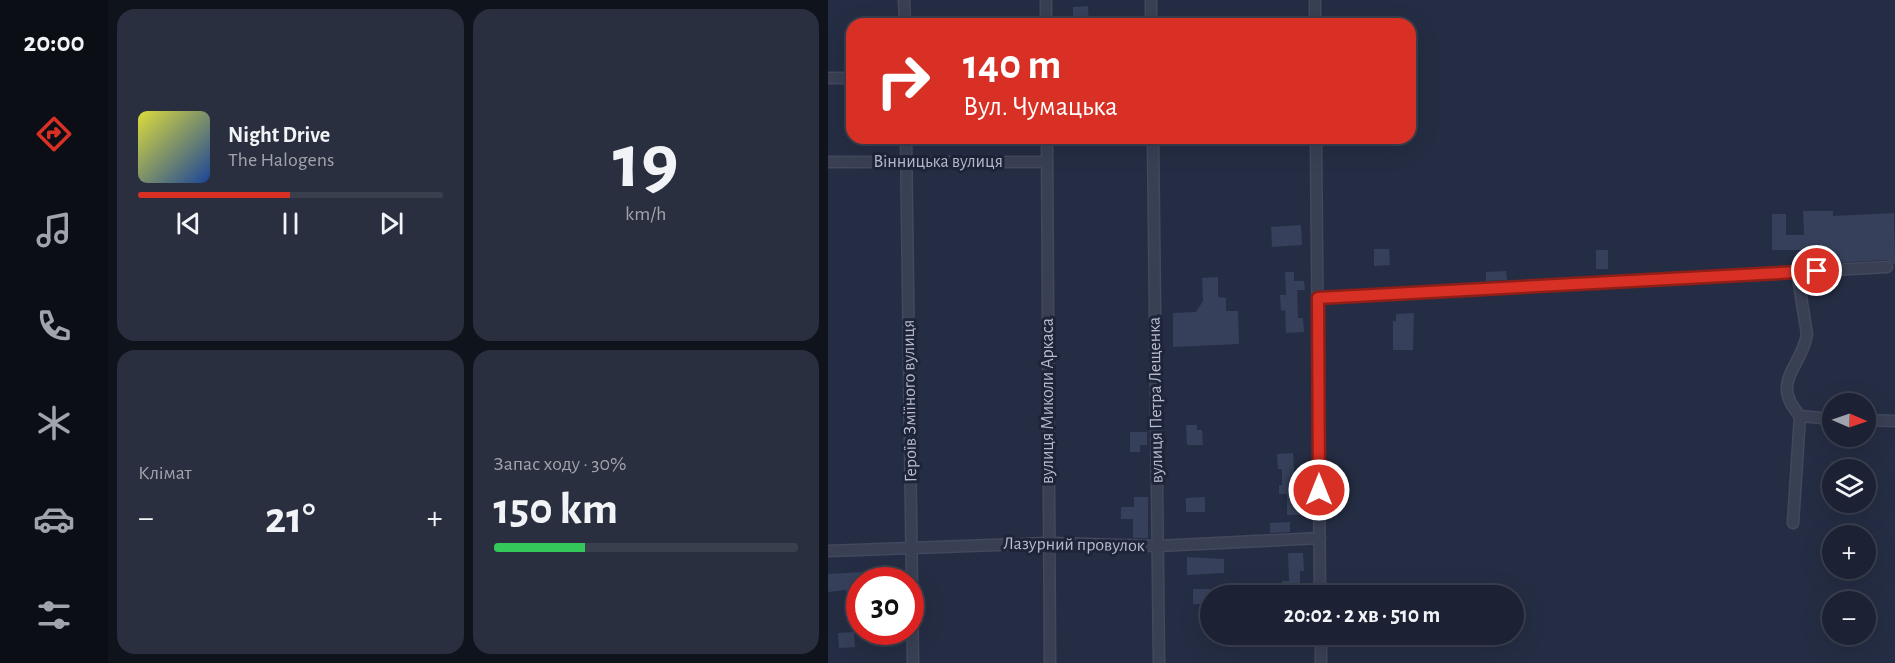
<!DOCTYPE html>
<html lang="uk">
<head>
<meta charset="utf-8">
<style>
	:root { --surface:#1c2233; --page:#292f3f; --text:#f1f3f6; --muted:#a0a4ac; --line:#3a3f4e; --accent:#d93025 }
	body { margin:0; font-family:"Alegreya Sans",sans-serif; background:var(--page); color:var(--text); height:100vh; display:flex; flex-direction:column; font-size:22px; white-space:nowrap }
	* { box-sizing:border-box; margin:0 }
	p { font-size:20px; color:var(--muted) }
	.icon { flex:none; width:33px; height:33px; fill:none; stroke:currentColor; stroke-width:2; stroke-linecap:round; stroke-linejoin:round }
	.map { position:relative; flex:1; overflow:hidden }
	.panel { display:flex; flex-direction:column; gap:9px; padding:9px; background:#0f131c; width:720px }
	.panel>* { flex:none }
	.banner { position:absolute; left:18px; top:18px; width:570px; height:126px; border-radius:18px; box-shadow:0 6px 24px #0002,0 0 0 2px var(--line); background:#d93025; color:#fff; overflow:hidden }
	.needle { width:39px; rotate:92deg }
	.fabs { position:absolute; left:994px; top:393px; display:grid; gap:12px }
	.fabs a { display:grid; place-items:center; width:54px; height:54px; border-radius:50%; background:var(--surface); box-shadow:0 6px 24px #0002,0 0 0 2px var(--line); font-size:30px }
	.speed { position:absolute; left:18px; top:567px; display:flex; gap:12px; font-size:30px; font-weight:700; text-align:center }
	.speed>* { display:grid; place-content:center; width:78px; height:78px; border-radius:50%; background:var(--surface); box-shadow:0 6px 24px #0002,0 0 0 2px var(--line); line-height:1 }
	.speed .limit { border:9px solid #d22; background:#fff; color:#111 }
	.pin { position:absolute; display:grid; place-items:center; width:51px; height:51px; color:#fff; margin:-26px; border:3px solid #fff; border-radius:50%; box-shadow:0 2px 6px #0007 }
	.me { position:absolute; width:66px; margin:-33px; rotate:0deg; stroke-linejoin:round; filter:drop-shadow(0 0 4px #0008) }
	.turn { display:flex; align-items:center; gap:21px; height:126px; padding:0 18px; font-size:27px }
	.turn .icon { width:78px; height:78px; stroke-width:2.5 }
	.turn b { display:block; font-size:42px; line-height:51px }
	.big { font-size:45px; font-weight:600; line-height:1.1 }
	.panel .card { flex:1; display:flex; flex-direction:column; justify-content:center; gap:9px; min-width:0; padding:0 21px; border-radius:18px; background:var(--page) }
	.panel .dial { align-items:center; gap:0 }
	.dial b { font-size:78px; line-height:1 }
	.song { display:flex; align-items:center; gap:18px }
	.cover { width:72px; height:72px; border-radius:9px; background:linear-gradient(135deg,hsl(60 70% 55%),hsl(220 70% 35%)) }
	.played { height:6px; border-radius:3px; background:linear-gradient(90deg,var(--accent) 50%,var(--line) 50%) }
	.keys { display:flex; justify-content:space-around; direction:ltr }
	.heat { display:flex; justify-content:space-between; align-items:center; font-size:33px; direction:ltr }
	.charge { height:9px; border-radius:4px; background:linear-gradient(90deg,#34c759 30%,var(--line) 0) }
	.panel .tiles { flex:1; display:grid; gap:9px; grid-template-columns:repeat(2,1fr) }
	.trip { position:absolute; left:372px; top:585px; width:324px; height:60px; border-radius:30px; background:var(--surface); box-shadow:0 6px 24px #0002,0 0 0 2px var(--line); font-weight:600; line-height:60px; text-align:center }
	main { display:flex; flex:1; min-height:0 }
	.menu { display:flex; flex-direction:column; width:108px; justify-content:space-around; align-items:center; background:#0b0e14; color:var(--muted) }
	.menu .icon { width:42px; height:42px }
	.menu .selected { color:var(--accent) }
	.menu b { font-size:27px; color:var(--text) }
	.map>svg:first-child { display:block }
	.building { fill:#36405a }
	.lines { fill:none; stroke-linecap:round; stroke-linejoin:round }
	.minor-casing { stroke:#43485d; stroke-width:13 }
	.minor { stroke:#394054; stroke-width:10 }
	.route-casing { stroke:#8d1f18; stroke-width:15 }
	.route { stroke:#d93025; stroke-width:10 }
	.labels { text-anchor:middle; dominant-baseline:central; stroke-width:6; stroke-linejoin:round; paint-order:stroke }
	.street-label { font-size:18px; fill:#b7bbcd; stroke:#1e2439 }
</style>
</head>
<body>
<main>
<nav class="menu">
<b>20:00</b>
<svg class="icon selected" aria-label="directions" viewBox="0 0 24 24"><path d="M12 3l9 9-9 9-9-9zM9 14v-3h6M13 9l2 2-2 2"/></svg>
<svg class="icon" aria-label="music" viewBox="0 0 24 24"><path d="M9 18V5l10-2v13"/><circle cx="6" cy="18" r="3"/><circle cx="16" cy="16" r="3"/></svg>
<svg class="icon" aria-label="phone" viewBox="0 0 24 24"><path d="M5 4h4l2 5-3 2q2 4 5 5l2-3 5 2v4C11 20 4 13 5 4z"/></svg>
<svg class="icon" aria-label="climate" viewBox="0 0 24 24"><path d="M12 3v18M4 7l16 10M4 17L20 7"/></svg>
<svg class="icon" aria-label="car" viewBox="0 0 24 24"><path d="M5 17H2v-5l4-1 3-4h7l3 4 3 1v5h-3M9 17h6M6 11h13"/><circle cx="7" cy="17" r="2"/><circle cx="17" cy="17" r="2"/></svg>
<svg class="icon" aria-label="filters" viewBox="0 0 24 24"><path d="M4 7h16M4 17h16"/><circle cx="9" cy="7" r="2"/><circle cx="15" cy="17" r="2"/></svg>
</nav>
<section class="panel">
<div class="tiles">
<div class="card">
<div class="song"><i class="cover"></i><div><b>Night Drive</b><p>The Halogens</p></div></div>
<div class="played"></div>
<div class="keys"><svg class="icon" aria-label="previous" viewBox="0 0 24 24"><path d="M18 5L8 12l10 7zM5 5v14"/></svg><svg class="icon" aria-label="pause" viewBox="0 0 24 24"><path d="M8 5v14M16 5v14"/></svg><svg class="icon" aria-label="next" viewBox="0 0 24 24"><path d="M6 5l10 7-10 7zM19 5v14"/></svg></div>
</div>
<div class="card dial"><b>19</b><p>km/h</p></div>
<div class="card"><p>Клімат</p>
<div class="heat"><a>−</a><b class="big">21°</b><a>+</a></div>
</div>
<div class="card"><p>Запас ходу · 30%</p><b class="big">150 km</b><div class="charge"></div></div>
</div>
</section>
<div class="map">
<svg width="1067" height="663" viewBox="0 0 1067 663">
	<rect width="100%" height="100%" fill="#252d44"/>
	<g class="building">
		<polygon points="260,6 261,24 245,24 245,7"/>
		<polygon points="975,211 1005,211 1005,216 1066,213 1067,265 1059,260 984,264 984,250 944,250 944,214 958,214 958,235 976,235"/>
		<polygon points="473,225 474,245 444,247 443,227"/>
		<polygon points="546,249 561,249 562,265 546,266"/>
		<rect x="768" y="250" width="12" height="19"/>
		<polygon points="678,271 679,280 658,281 658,272"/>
		<polygon points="457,272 466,272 466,281 476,281 477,290 469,290 470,318 475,318 476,332 458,333 457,310 453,311 452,295 458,295"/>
		<polygon points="390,277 390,297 398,298 398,311 410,311 411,344 345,347 345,313 368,312 375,301 374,278"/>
		<polygon points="586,313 585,350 565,350 565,321 568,321 568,314"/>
		<polygon points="358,425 369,425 369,430 374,430 375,445 359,445"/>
		<polygon points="302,432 319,432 319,445 312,445 312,452 302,452"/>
		<polygon points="465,453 468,500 472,500 472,515 459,515 459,494 451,494 451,485 454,485 454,469 450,469 449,454"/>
		<polygon points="306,497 320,497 320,538 305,538 305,519 293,519 293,507 306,507"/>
		<polygon points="377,497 377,512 358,512 358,498"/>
		<polygon points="462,522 462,532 442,533 442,523"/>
		<polygon points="460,553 475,553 476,571 472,571 472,593 454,593 454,581 461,581"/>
		<polygon points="359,557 396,559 396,573 359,575"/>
		<polygon points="36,572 36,580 32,580 32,597 19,597 18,590 0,592 0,574"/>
		<rect x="365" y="589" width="17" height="15"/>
		<polygon points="26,632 27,647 11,648 10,633"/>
	</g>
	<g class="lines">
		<defs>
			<g id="minor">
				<polyline points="76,0 77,24"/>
				<polyline points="218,0 218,24"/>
				<polyline points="323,0 323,24"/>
				<polyline points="487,0 487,24"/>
				<polyline points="0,78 24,78"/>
				<polyline points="78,138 85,663"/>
				<polyline points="219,138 222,663"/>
				<polyline points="325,138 331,663"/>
				<polyline points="488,138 492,596"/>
				<polyline points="0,162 219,162"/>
				<path d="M969 272 979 334C974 368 941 381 972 416L1005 419"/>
				<polyline points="490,298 1059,267"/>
				<polyline points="1038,420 1067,421"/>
				<polyline points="965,523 972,416"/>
				<polyline points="0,551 221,543 330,546 492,538"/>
				<polyline points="493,634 493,663"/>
			</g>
		</defs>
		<use href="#minor" class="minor-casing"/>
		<use href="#minor" class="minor"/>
	</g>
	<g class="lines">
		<defs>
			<polyline id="route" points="491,490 490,298 989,271"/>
		</defs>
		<use href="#route" class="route-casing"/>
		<use href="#route" class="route"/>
	</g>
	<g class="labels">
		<g class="street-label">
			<text x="110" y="162">Вінницька вулиця</text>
			<text transform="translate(328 400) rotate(-91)">вулиця Петра Лещенка</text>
			<text transform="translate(82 401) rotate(-91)">Героїв Зміїного вулиця</text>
			<text transform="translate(220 401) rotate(-90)">вулиця Миколи Аркаса</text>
			<text transform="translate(246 545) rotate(1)">Лазурний провулок</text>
		</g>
	</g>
</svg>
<div class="fabs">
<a><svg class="needle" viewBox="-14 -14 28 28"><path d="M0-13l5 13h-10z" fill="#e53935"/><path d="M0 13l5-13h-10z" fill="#a0a4ac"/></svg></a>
<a><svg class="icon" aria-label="layers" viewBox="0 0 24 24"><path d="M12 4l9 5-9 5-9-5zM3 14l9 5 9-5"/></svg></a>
<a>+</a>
<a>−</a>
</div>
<div class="speed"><div class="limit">30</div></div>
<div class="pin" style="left:989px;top:271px;background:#d93025"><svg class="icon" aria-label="arrive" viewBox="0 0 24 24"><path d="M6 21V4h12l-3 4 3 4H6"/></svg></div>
<svg class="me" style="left:491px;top:490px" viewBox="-20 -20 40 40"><circle r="17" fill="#d93025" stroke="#fff" stroke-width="3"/><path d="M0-11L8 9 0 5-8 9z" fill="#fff"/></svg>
<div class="trip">20:02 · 2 хв · 510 m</div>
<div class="banner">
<div class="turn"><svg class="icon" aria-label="right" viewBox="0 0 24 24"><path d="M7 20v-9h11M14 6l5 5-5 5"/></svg><div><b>140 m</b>Вул. Чумацька</div></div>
</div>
</div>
</main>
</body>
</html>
